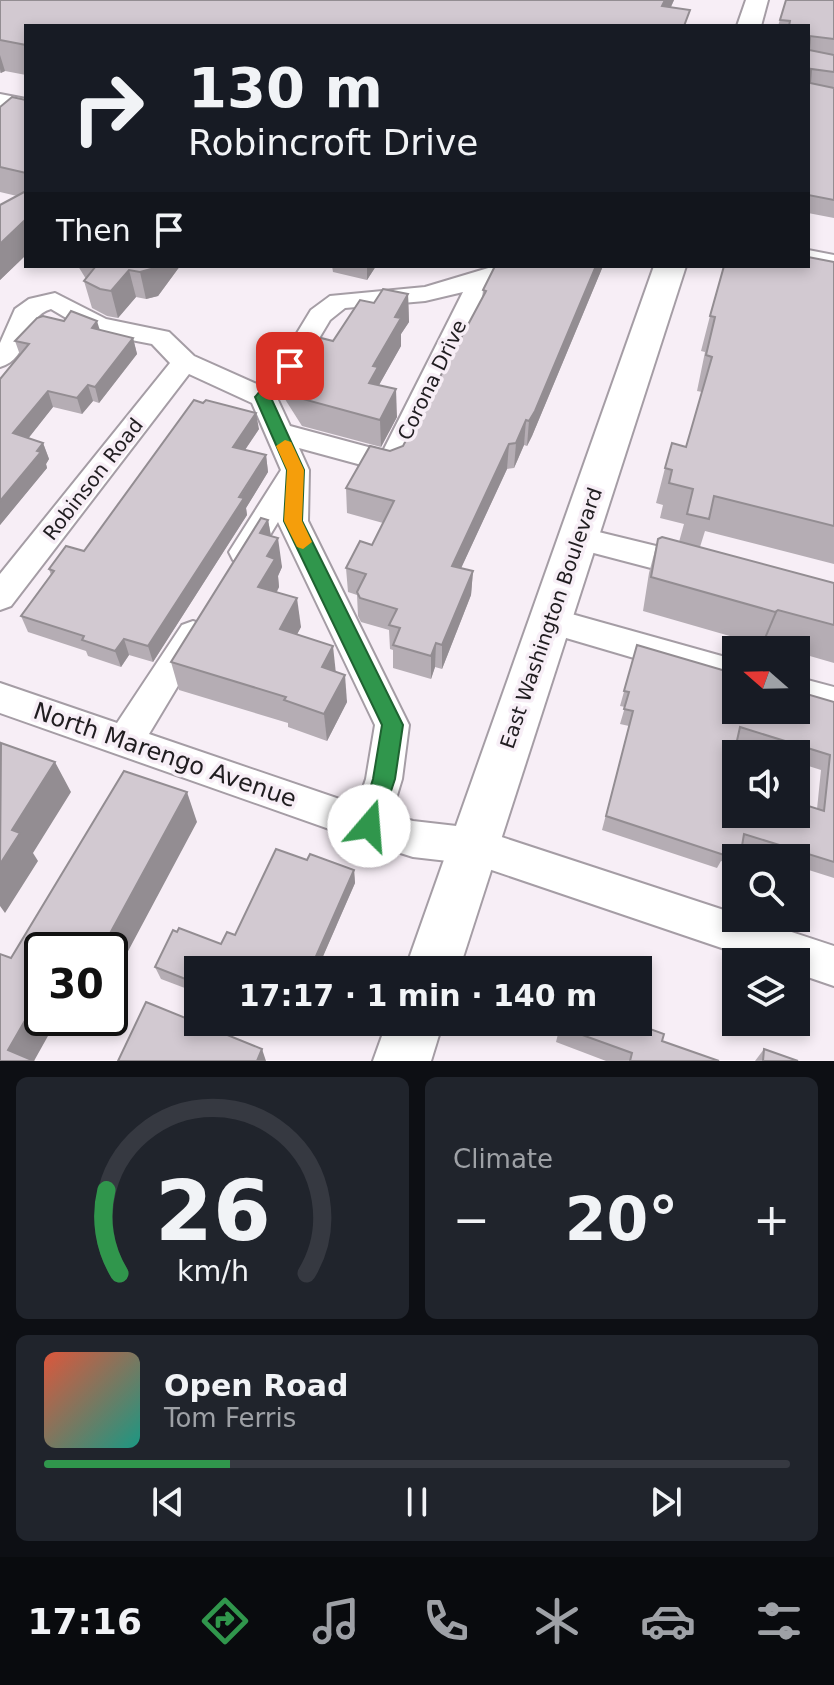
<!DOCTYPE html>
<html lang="en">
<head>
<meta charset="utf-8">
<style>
	:root { --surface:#171b24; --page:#20242c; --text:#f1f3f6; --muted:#9ea1a6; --line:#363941; --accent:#30964c }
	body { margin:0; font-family:"DejaVu Sans",sans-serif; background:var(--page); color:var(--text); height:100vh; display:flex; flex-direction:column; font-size:30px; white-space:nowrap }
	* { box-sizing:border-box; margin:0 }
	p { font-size:26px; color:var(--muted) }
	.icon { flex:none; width:44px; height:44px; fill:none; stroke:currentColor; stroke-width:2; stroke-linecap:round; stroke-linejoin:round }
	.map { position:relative; height:1061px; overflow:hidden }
	.side { display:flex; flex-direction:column; gap:16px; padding:16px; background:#0d0f14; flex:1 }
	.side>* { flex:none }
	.hud { position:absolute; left:24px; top:24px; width:786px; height:244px; border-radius:0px; box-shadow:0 4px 12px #0003; background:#171b24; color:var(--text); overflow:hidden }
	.needle { width:52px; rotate:290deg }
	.controls { position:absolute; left:722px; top:636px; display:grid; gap:16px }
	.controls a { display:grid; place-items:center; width:88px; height:88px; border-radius:0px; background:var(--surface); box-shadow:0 4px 12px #0003; font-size:40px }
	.speed { position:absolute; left:24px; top:932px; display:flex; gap:16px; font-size:40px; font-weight:700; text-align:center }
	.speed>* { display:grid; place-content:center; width:104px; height:104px; border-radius:50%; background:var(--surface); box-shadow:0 4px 12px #0003; line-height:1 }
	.speed .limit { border:4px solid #111; border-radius:12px; background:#fff; color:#111 }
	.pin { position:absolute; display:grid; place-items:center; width:68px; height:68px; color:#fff; margin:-34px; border-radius:16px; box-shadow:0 4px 12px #0006 }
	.me { position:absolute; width:88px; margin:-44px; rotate:18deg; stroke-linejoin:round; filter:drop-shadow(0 0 6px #0008) }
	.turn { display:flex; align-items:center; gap:28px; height:168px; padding:0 32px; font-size:36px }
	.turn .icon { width:104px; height:104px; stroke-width:2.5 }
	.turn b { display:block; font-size:56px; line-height:68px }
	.then { display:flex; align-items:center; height:76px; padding:0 32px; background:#0003; gap:16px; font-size:30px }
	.big { font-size:60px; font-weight:700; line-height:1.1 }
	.side .tile { flex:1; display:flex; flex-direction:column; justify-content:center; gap:12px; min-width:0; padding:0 28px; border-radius:12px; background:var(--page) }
	.side .dial { align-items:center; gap:0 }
	.dial svg { height:208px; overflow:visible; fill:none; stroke:var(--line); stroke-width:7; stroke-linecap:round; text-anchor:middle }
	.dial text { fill:var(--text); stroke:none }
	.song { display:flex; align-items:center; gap:24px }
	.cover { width:96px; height:96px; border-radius:12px; background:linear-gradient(135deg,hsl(10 70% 55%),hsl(170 70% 35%)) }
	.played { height:8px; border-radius:4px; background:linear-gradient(90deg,var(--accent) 25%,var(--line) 25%) }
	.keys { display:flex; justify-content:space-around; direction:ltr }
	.heat { display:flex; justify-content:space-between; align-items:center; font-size:44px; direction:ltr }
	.side .tiles { flex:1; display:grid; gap:16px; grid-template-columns:1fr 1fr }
	.tile:last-child { grid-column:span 2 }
	.trip { position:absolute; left:184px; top:956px; width:468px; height:80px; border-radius:0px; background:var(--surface); box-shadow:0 4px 12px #0003; font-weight:700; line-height:80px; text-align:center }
	.tab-bar { display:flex; height:128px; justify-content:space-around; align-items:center; background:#090b0e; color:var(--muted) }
	.tab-bar .icon { width:56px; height:56px }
	.tab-bar .on { color:var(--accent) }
	.tab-bar b { font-size:36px; color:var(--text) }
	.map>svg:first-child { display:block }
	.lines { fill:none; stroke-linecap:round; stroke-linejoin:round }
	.minor-casing { stroke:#a59da5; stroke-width:4 }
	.major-casing { stroke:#a59da5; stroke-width:4 }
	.minor { fill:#fff; fill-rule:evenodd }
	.major { fill:#fff; fill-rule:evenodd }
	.wall { fill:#b5adb4; fill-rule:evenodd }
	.shaded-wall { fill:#938d92 }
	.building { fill:#d2c9d1; stroke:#938d92; stroke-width:2; fill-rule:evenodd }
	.route { fill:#30964c; stroke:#1f6231; stroke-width:2 }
	.slow { fill:#f59e0b }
	.labels { text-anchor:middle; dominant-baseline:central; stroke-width:7; stroke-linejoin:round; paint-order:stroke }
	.street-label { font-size:20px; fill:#201d20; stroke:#f7eef6 }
	.near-street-label { font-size:24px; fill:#201d20; stroke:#f7eef6 }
</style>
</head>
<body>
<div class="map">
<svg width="834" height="1061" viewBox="0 0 834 1061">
	<rect width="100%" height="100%" fill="#f7eef6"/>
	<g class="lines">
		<defs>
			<g id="minor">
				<polygon points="0,94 26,99 26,111 0,106"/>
				<polygon points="808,250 834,255 834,269 808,264"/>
				<path d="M495 266H528L524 271 491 285 401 470 391 473 299 448 309 470 308 521 409 725 402 779 391 815 413 821 474 828 736 914V918H749L834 946V986L796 973V962H763L474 864 413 857 369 843 0 713V683L117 723 182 625 193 621 204 625 209 634 149 734 357 805 366 779 375 725 278 522 255 560 244 564 233 560 229 552 281 470 252 403 189 374 11 606 0 610V574L170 363 152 344 90 332 51 309C23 316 31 359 0 367V343L15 309 29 299 55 293 106 319 169 332 194 356 259 385 280 361 311 310 330 296 425 287ZM463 292 383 451 290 426 277 398 299 372 330 320 345 308 425 301Z"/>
				<polygon points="578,527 693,555 704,559 708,567 704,575 693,579 567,546 563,538 567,530"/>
				<polygon points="550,608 736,660 736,688 539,630 534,621 539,612"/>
				<polygon points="796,677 834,687 834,717 796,705"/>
			</g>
			<g id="major">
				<polygon points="746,0 768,0 761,26 737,26"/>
				<polygon points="654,266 686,266 459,970 405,970"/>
				<polygon points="387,1022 443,1022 431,1061 373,1061"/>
			</g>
		</defs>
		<use href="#minor" class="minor-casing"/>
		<use href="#major" class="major-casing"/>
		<use href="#minor" class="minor"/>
		<use href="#major" class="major"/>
	</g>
	<g class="wall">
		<polygon points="0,0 674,0 671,7 26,26 26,75 5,71 0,73"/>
		<polygon points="786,0 834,0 834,218 808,213 808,26 778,26"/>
		<polygon points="26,100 26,255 0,280 0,205 17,196 0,192 0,107"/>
		<polygon points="834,262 834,564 705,531 700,547 834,583 834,663 796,652 796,650 789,650 764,643 761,645 643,611 649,573 658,539 679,542 684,524 660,518 663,505 656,503 665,468 686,447 702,392 697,391 705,352 701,351 710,316"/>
		<polygon points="78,266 180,266 158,296 146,299 136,297 118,318 107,316 92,308 84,281 86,279"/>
		<polygon points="332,266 376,266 367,280 333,272"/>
		<polygon points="495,266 603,266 532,436 527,446 524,445 514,468 507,469 461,568 473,571 471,595 442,669 435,667 431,679 393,668 393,650 390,649 389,630 361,622 358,616 357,595 348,592 346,568 372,545 383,523 347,513 346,488 390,451 403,446 482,299 483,290"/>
		<polygon points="408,294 409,322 401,334 401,346 379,385 397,417 381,447 302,426 283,396 279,368 301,367 333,341 374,303"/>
		<polygon points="100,330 133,338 137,354 99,403 93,401 82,414 53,407 28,438 43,443 49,459 46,464 47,468 0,525 0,379 20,355 15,341"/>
		<polygon points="203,403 259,429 245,450 266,455 268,472 246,508 247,515 153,662 129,655 121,667 88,656 86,651 28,632 21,616 51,575 49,569 84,551"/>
		<polygon points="268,520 271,536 282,567 278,576 279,587 277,592 301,627 297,634 335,672 347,702 327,741 288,727 288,723 179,690 171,662"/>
		<path d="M637 645 834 702V878L796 866V858H770L741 849 733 865 721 861 717 868 602 830 629 726 620 724 625 707 620 706ZM737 743 772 754H796V762L821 770 817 809 736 814 730 772Z"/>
		<polygon points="307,860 354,870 355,883 317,970 198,970 198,993 161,979 155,967 221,944 235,935"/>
		<polygon points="272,1022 287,1022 285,1027"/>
		<polygon points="561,1022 631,1022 662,1041 719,1061 606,1061 556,1042"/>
		<polygon points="764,1049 798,1061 755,1061"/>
	</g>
	<g class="shaded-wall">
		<polygon points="665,0 674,0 662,26 662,6"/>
		<polygon points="0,55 5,71 1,73 0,69"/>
		<polygon points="24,221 26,226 26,255 0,280 0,244"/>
		<polygon points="154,266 180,266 158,296 146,299 140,272"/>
		<polygon points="367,266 376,266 367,280"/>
		<polygon points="596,266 603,266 532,436 527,446 529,421"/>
		<polygon points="129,270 136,297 118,318 111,291"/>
		<polygon points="408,294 409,322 401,334 401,346 379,385 369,383 373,366 395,317"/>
		<polygon points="97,321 102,337 92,328"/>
		<polygon points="133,338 137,354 99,403 95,387"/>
		<polygon points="88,385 93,401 82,414 77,398"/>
		<polygon points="396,389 397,417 381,447 380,420"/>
		<polygon points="48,391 53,407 20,449 13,433"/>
		<polygon points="256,413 259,429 236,463 233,447"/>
		<polygon points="526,420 524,445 514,468 516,443"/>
		<polygon points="43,443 49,459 46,464 47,468 0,525 0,501"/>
		<polygon points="509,444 507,469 451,590 452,566"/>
		<polygon points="266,455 268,472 246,508 247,515 153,662 148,646"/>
		<polygon points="268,520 273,547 278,538 282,567 278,576 279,587 263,616 258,587 260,533"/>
		<polygon points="473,571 471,595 442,669 442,645"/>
		<polygon points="297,598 301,627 285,657 280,629"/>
		<polygon points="778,610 764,643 761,645 775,612"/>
		<polygon points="124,639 129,655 121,667 115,651"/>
		<polygon points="436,643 435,667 431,679 431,656"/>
		<polygon points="333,646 336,674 322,667"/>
		<polygon points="345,675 347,702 327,741 324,714"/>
		<polygon points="55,762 71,792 33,853 38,861 5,913 0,906 0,863 12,830"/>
		<polygon points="187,792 197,822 110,985 110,950 101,950"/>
		<polygon points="354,870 355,883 317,970 310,970"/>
		<polygon points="42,991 42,1018 58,1018 34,1061 8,1050"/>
		<polygon points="262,1049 266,1061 257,1061"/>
	</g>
	<g class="building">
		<polygon points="0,0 665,0 662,6 690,10 684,26 26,26 26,45 0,40"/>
		<polygon points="786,0 834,0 834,39 810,36 809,50 834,55 834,72 811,69 810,83 834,88 834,200 808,195 808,26 789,26 790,21 780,20"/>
		<polygon points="12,97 26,100 26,173 0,167 0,107"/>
		<polygon points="26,191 26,222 24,221 0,244 0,205"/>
		<polygon points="808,257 834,262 834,526 714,496 709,519 687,514 693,489 669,483 672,470 665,468 672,443 686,447 712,357 706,355 715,317 710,316 724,266 808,266"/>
		<polygon points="96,266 154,266 151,269 140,272 129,270 111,291 100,289 84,281"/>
		<polygon points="495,266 596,266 535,411 529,421 526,420 516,443 509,444 452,566 473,571 442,645 436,643 431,656 393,645 400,628 389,625 397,609 360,598 357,592 366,574 346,568 360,541 372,545 394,501 346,488 370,446 390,451 403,446 486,291 483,290"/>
		<polygon points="383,289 408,294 395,317 401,318 373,366 378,367 369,383 396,389 380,420 299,398 279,368 284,363 301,367 321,338 333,341 360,300 374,303"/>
		<polygon points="71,311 97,321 92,328 133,338 95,387 88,385 77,398 48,391 13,433 43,443 37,451 41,452 0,501 0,379 29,344 15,341 37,318 43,316 64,321"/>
		<polygon points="194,400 203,403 206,400 256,413 233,447 266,455 239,497 244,498 148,646 124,639 115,651 82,640 84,636 21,616 54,571 49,569 66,546 84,551"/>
		<polygon points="261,518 268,520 260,533 278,538 267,556 275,559 258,587 297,598 280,629 333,646 322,667 345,675 324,714 284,700 286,697 171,662"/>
		<polygon points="662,537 834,583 834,625 778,610 775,612 651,577 658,539"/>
		<path d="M637 645 736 674V710H796V683L801 685 803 693 834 702V862L744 834 741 852 726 847 724 855 606 816 633 711 624 709 629 692 624 691ZM740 727 830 755 824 811 796 802V814H736V775L730 772Z"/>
		<polygon points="1,743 55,762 12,830 20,833 0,864"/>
		<polygon points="124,771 187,792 101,950 42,950 42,991 8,1050 34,1061 0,1061 0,954 11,958"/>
		<polygon points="276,849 307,860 310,854 354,870 310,970 198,970 198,984 155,967 173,930 177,932 179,928 221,944 227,932 235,935"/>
		<polygon points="577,962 599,970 575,970"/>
		<polygon points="146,1002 262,1049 257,1061 118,1061"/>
		<polygon points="562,1022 631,1022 664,1034 662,1041 719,1061 630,1061 632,1053 560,1027"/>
		<polygon points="764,1049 798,1061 763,1061"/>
	</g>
	<polygon class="route" points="290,361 297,366 271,398 304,470 302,521 403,725 395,779 377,833 369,836 361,833 358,826 373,779 382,725 284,521 287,470 255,397 284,362"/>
	<polygon class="slow" points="285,440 291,442 304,470 302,521 312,542 303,549 297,547 284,521 287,470 276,446"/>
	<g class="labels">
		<g class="street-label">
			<text transform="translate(432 380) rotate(-64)">Corona Drive</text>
			<text transform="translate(93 479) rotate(-52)">Robinson Road</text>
			<text transform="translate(551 618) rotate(-71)">East Washington Boulevard</text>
		</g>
		<g class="near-street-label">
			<text transform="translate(165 755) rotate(19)">North Marengo Avenue</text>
		</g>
	</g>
</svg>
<div class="controls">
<a><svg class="needle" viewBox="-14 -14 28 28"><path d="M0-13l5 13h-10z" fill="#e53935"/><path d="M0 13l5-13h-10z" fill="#9ea1a6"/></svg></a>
<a><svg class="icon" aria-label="sound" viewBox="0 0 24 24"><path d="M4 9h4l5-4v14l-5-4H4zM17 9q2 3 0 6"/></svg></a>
<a><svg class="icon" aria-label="search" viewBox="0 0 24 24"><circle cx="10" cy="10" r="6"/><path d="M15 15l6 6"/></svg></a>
<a><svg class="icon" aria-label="layers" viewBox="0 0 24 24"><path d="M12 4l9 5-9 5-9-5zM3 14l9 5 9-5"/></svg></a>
</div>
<div class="speed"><div class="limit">30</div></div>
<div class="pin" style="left:290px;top:366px;background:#d93025"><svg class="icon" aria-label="arrive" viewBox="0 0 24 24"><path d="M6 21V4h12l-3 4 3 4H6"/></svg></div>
<svg class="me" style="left:369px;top:826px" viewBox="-20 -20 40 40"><circle r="19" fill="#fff"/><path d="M0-13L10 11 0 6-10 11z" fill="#30964c"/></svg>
<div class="trip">17:17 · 1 min · 140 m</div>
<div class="hud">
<div class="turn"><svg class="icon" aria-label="right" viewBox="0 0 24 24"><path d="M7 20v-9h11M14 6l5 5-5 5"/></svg><div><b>130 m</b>Robincroft Drive</div></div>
<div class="then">Then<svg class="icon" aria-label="arrive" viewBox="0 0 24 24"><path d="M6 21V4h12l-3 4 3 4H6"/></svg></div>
</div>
</div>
<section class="side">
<div class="tiles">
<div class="tile dial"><svg viewBox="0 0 100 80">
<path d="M14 69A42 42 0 1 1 86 69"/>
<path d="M14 69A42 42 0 0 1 9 37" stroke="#30964c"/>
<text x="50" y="56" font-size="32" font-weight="700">26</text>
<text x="50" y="72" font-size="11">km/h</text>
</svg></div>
<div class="tile"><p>Climate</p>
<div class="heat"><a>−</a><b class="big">20°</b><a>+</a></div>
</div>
<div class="tile">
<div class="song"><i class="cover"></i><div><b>Open Road</b><p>Tom Ferris</p></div></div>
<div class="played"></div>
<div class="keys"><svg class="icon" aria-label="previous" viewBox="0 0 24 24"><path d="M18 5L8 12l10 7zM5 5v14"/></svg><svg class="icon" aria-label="pause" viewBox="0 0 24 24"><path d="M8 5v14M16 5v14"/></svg><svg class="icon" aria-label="next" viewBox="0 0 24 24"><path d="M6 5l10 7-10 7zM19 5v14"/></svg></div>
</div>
</div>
</section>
<nav class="tab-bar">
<b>17:16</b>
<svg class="icon on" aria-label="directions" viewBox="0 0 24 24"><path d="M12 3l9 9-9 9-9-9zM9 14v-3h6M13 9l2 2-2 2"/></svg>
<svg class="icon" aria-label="music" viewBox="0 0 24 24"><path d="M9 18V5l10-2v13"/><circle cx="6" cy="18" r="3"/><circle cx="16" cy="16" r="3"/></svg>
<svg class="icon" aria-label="phone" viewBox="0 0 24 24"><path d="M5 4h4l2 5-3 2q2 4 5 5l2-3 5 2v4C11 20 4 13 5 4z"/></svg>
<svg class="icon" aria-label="climate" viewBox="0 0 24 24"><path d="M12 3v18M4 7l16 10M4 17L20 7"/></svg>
<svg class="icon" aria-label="car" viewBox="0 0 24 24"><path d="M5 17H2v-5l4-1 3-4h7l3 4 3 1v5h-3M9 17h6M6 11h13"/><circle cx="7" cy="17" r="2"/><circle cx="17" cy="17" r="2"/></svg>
<svg class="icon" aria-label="filters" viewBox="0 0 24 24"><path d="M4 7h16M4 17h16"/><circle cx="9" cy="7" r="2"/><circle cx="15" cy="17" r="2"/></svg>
</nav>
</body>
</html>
